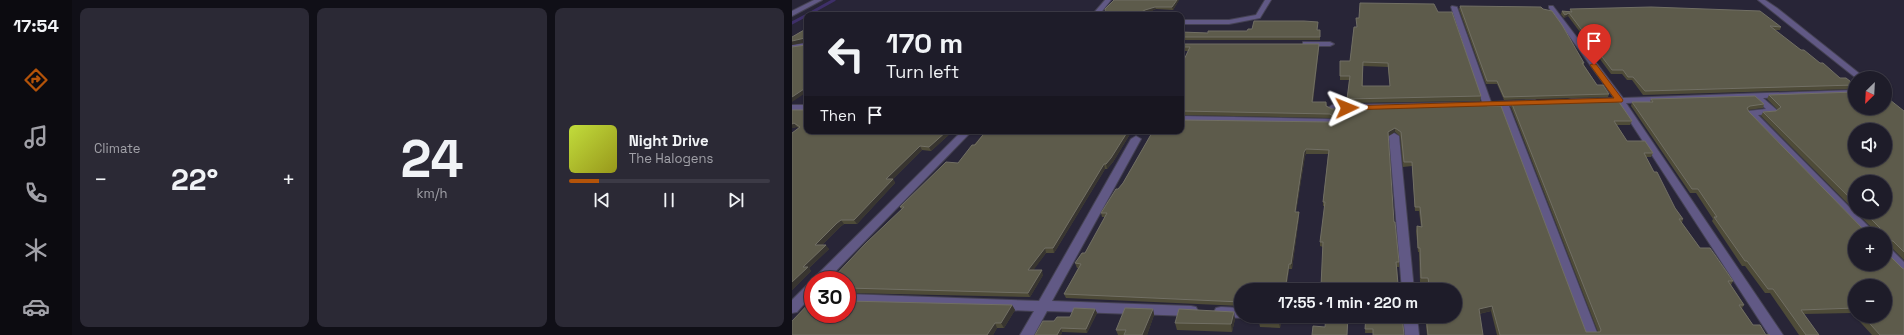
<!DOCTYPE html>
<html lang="en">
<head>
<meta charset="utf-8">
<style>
	:root { --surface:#1e1c29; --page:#2b2935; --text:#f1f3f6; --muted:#a1a1a8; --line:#3c3a46; --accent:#b45309 }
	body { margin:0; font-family:"Space Grotesk",sans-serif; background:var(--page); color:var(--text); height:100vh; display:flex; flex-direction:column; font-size:15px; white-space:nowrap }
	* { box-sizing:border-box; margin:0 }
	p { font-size:13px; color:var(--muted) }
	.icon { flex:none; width:22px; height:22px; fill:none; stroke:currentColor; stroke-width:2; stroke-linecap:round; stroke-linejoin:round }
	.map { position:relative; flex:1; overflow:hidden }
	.details { display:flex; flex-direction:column; gap:8px; padding:8px; background:#100f17; width:720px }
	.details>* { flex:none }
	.guide { position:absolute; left:12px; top:12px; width:380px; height:122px; border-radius:8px; box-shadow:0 1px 3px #0004,0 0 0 1px var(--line); background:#1e1c29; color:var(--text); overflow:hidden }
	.needle { width:26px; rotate:204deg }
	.fabs { position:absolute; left:1056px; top:71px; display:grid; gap:8px }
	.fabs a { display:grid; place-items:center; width:44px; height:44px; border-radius:50%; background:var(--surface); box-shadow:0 1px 3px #0004,0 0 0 1px var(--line); font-size:20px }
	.speed { position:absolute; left:12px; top:271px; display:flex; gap:8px; font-size:20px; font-weight:700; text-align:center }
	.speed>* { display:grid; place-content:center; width:52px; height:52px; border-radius:50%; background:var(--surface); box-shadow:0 1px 3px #0004,0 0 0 1px var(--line); line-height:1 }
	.speed .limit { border:6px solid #d22; background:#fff; color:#111 }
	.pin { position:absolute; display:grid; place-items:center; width:34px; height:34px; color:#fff; margin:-41px -17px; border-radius:50% 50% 50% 0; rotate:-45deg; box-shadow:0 0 4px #0007 }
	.pin .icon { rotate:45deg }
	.me { position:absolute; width:44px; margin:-22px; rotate:88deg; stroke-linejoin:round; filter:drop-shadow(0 0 3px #0008) }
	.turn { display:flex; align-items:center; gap:14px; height:84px; padding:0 16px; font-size:18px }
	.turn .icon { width:52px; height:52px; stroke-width:2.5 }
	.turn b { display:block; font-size:28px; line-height:34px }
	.then { display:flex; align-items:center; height:38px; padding:0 16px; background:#0003; gap:8px; font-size:15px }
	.big { font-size:30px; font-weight:800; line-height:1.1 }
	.details .card { flex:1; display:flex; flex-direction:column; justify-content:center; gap:6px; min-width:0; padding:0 14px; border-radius:8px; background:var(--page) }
	.details .dial { align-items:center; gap:0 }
	.dial b { font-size:52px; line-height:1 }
	.song { display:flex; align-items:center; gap:12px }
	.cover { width:48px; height:48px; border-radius:6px; background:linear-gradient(135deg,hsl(70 70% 55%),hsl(60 70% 35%)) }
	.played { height:4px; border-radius:2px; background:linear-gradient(90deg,var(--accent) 15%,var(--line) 15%) }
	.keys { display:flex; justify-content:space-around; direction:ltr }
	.heat { display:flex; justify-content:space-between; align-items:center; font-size:22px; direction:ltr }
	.details .tiles { flex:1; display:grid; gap:8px; grid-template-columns:repeat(3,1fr) }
	.trip { position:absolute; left:442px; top:283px; width:228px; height:40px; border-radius:20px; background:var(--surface); box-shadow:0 1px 3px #0004,0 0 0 1px var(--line); font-weight:800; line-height:40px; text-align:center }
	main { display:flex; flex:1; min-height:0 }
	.dock { display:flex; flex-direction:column; width:72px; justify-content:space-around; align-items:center; background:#0c0b10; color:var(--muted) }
	.dock .icon { width:28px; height:28px }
	.dock .selected { color:var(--accent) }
	.dock b { font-size:18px; color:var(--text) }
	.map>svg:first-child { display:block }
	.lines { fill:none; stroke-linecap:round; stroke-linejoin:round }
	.stream { stroke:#3e2f69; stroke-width:3 }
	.minor-casing { stroke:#454253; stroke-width:2 }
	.minor { fill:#615985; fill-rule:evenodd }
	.wall { fill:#4e4b38; fill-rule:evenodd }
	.shaded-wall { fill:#383530 }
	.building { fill:#5d5b4b; stroke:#716f64; fill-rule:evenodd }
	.route { fill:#b45309; stroke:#753606 }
</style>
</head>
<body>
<main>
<nav class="dock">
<b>17:54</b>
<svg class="icon selected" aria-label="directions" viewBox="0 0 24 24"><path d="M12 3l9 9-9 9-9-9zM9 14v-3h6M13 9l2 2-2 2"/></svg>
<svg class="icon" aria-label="music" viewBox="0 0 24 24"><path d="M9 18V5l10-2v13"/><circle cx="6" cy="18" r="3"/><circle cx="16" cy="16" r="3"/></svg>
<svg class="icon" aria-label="phone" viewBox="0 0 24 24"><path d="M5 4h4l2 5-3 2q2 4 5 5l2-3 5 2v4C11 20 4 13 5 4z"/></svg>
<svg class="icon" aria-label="climate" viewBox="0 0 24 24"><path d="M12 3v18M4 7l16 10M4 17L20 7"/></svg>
<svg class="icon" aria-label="car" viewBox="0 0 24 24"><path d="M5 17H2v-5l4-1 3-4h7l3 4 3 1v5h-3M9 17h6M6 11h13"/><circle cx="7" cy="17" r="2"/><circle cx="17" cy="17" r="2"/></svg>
</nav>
<section class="details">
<div class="tiles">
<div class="card"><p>Climate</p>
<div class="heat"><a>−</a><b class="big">22°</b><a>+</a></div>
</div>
<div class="card dial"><b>24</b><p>km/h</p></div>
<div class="card">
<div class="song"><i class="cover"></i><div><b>Night Drive</b><p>The Halogens</p></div></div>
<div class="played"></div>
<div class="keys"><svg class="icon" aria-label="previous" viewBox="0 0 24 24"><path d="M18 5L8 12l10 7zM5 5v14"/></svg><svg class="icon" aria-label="pause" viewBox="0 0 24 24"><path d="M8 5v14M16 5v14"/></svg><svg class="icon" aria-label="next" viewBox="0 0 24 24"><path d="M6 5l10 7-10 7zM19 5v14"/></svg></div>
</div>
</div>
</section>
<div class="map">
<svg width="1112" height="335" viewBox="0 0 1112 335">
	<rect width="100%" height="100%" fill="#282537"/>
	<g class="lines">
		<g class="stream">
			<polyline points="15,15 42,0"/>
			<polyline points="0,23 15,15"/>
		</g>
		<defs>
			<g id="minor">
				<polygon points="22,0 30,0 0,16 0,11"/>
				<polygon points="313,0 319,0 307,15 300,15"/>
				<polygon points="473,0 479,0 468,18 437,24 389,24 389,20 437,20 464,15"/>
				<polygon points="966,0 973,0 985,8 1073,78 1064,78"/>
				<polygon points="660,6 665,7 699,102 743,100 747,103 743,106 717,106 806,335 792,335 708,106 540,111 536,108 540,105 690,102 659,7"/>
				<polygon points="757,6 761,6 831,98 1063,90 1063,94 971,98 986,111 982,114 966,115 1084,234 1071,234 956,115 955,113 956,111 974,109 962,98 834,103 991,335 977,335 826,103 776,104 775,102 776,100 779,99 822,98 757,8"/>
				<polygon points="511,42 538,42 542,44 538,46 511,46"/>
				<polygon points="15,43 15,47 0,49 0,45"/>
				<rect x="0" y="105" width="15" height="6"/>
				<polygon points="389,116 538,119 542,122 538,125 389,122"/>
				<polygon points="170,131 176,131 178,133 35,280 21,280 23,277"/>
				<polygon points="602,133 607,136 622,290 610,290 597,136"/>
				<polygon points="344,136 349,139 260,301 399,306 404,307 406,311 404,315 399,316 255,311 242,335 228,335 242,311 55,304 55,294 247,301 339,139"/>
				<polygon points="1093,246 1097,247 1112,262 1112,273 1108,272 1093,257"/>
				<polygon points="21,281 21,294 5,312 0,313 0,300 17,283"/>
				<polygon points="429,307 449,308 449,316 454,316 449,318 424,316 422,312 424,308"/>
				<polygon points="611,316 625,316 627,335 613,335"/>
			</g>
		</defs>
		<use href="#minor" class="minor-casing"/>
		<use href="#minor" class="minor"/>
	</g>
	<g class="wall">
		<polygon points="387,0 381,10 364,9 354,13 314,15"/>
		<polygon points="668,6 792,63 792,65 805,85 817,94 816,97 712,100 705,84 694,84 667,9"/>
		<polygon points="778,9 989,27 988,30 982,30 1009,50 1048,78 1063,85 1061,89 851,95 840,80 835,80 830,74 819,74 776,16 772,18 769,14 770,11 778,11"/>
		<path d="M562 27 689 96 688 101 555 103 557 80H548V61H558ZM571 66 596 67 598 86H571Z"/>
		<polygon points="528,30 528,40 389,40 389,32 416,33"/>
		<polygon points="389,44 527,48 521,102 534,102 535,106 540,109 694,104 794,332 806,332 719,107 720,104 840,121 838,125 825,125 835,141 861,153 859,157 854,157 862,172 883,208 891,219 890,223 908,248 941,281 939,285 952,305 950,308 961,325 974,335 978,335 705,335 699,311 687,314 691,335 635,335 633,316 663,316 663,290 636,290 635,282 628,282 627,252 626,252 624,231 625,226 629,227 627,211 623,211 620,166 611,167 608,136 603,132 596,136 602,222 607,262 607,267 605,267 606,284 610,290 529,290 531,247 528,246 528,242 533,206 531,206 531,202 536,154 514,154 513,156 504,212 507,212 507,217 500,269 497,269 494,290 449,290 449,306 274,298 272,294 286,268 285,268 283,263 293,253 313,217 310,217 309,213 331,183 359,134 338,134 321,162 315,169 313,169 262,253 254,253 241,270 251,275 238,297 55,293 55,280 110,210 108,207 166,163 194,131 389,131 538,122 541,120 538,118 389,115 389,66 397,51 389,51"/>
		<path d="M977 95 1112 111V260L1098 246 1095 245V253L1112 335H1080L1060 313 1012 314 1027 335H1007L978 293H973L953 266H950L920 221 921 219 904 193H898L839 106 840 102H858L859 99 972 104 971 108 956 110 957 112 1073 231H1083L1064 212H1093L1063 182V211L969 116 971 112 984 111 986 110 975 99ZM1063 286 1093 316H1063Z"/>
		<polygon points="0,110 15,131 161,131 139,151 130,150 101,179 103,183 65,224 52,224 48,227 30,245 37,249 17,268 19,271 0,290 7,128 5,127 0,128"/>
		<polygon points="220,305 223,310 212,328 205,328 201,335 0,335 21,314"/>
		<polygon points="303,309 305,313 295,333 270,332 269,335 243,335 278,317"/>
		<polygon points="361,309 362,315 355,335 326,335 324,330"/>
		<polygon points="469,316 490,316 488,328 468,327 467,322"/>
		<polygon points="574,316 610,316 581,333 573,333"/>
		<polygon points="443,319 440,332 385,330 383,323"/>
	</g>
	<g class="shaded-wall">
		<polygon points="385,0 387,0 381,10 380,7"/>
		<polygon points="363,7 364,9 350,15 344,15 353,10"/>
		<polygon points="777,13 776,16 772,18 773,15"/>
		<polygon points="13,38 15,42 0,45 0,41"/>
		<polygon points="527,44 527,48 520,106 520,102"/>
		<polygon points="15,87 15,92 0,102 0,97"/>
		<polygon points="2,123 5,127 0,128 0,124"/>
		<polygon points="603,128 603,132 596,136 596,132"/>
		<polygon points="155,131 161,131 139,151 137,147"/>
		<polygon points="336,131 338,131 338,134 321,162 315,169 314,164"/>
		<polygon points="128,146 130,150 101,179 103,183 65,224 62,220 94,179"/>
		<polygon points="514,149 514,154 513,156 503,217 503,212 512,152"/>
		<polygon points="312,164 313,169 262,253 261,248"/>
		<polygon points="507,212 507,217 500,269 499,264"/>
		<polygon points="49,220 52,224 48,227 26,249 23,245 45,223"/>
		<polygon points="34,245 37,249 17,268 19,271 0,290 0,282 11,267"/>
		<polygon points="253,248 254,253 238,275 236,270"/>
		<polygon points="497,264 497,269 494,290 493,290"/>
		<polygon points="250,270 251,275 238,297 236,293"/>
		<polygon points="220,305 223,310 212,328 209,323"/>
		<polygon points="700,306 699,311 686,314 687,309"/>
		<polygon points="303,309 305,313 295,333 294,329"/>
		<polygon points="361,309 362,315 355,335 350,335"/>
		<polygon points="442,312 443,319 440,332 439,324"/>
		<polygon points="488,316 490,316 488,328 487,323"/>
		<polygon points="203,323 205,328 201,335 195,335"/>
		<polygon points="269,328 270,332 269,335 265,335"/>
	</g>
	<g class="building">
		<polygon points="322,0 385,0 380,7 363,7 353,10 344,15 314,15 313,9"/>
		<path d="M568 3 642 4 646 12H660L689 96 555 99 558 76H548V61H558L562 27H565L564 18H567ZM571 62 596 63 598 86H570Z"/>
		<polygon points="668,6 749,7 751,9 760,11 770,25 792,63 790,63 805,85 811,85 817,94 712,97 705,81 695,81"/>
		<polygon points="859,7 968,11 989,27 978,26 1009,50 1012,50 1028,63 1031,63 1048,78 1054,78 1063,85 853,91 841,77 836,77 831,70 820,70 777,13 773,15 770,11 780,12 778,9"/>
		<polygon points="462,21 512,21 526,22 525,30 528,30 528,37 389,37 389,32 416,33 416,31 455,31 456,29 460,29"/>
		<polygon points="12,30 15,30 15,87 0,97 0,47 14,45 15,40 13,38 0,41 0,37"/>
		<polygon points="389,44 527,44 520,102 534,102 534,106 540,109 694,104 695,106 709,106 794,332 808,332 809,330 720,104 822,101 827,102 840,121 822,121 835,141 853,141 861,153 852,153 862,172 865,172 883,208 891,219 887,219 908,248 918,248 923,255 941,281 936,281 952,305 947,305 961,325 968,325 974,335 978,335 708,335 700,306 687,309 691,335 636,335 634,316 663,316 663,290 638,290 636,278 629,278 628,248 626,248 625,226 630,227 628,207 623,207 620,162 612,162 609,132 603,128 596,132 602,222 603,222 607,262 604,262 606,284 609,284 610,287 610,290 534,290 534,286 529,286 531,242 528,242 533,202 531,202 537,150 514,149 512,152 503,212 507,212 499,264 497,264 493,290 449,290 449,302 272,294 289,264 283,263 290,253 293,253 315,213 309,213 324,189 326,189 331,183 361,131 389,131 389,120 538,122 543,118 538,114 389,111 389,66 398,47 389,47"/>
		<path d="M1063 92V108H1093V96L1112 111V252L1101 241 1095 240V253L1110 268 1112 269V335H1088L1071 316H1093V286H1063V308L1009 310 1027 335H1014L981 289H976L955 261H953L922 217H925L906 189H900L840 102H861L859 99 963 96 972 104 958 106 955 108 957 112 1073 231H1087L1088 228 1072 212H1093V182H1063V203L971 112 984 111 989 107 977 95ZM1063 130H1093V160H1063ZM1063 234H1093V264H1063Z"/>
		<polygon points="0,110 15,110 15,131 155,131 137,147 128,146 94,179 101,179 62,220 49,220 45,223 23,245 34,245 11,267 16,267 0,282 0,133 8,127 2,123 0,124"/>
		<polygon points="194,131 336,131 319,158 314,164 312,164 261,248 253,248 236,270 250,270 236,293 55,288 55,280 39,280 74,243 112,207 108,207 154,162 166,163 180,145 183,145"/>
		<polygon points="21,299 21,314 55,314 55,301 220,305 209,323 203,323 195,335 0,335 0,321"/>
		<polygon points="282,308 303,309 294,329 269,328 265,335 243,335 251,321 262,321 265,317 278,317"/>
		<polygon points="333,308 361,309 350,335 332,335 334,330 324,330"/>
		<polygon points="387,309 442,312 439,324 383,323"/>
		<polygon points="469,316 488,316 487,323 467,322"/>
		<polygon points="534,316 556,316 555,335 520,335 521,326 533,327"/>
		<polygon points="574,316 610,316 612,335 581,335 581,329 573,329"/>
	</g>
	<polygon class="route" points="800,64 804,64 831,100 830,102 555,110 551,108 555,106 822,98 798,65"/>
</svg>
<div class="fabs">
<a><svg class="needle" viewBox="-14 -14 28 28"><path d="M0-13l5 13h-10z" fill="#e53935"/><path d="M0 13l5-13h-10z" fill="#a1a1a8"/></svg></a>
<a><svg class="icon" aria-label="sound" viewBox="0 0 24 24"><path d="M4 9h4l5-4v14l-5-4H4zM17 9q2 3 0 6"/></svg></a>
<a><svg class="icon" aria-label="search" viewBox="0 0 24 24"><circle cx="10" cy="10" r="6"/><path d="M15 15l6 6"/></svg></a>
<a>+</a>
<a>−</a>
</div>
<div class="speed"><div class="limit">30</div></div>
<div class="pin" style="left:802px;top:65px;background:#d93025"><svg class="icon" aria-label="arrive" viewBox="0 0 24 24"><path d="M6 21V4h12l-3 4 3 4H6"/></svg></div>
<svg class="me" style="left:555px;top:108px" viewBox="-20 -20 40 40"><path d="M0-17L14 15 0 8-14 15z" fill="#b45309" stroke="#fff" stroke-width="4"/></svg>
<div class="trip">17:55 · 1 min · 220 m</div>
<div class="guide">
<div class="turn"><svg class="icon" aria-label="left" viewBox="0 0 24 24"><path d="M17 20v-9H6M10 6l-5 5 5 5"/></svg><div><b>170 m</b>Turn left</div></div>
<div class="then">Then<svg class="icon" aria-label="arrive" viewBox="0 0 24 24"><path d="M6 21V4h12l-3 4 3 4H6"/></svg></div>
</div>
</div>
</main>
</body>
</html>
